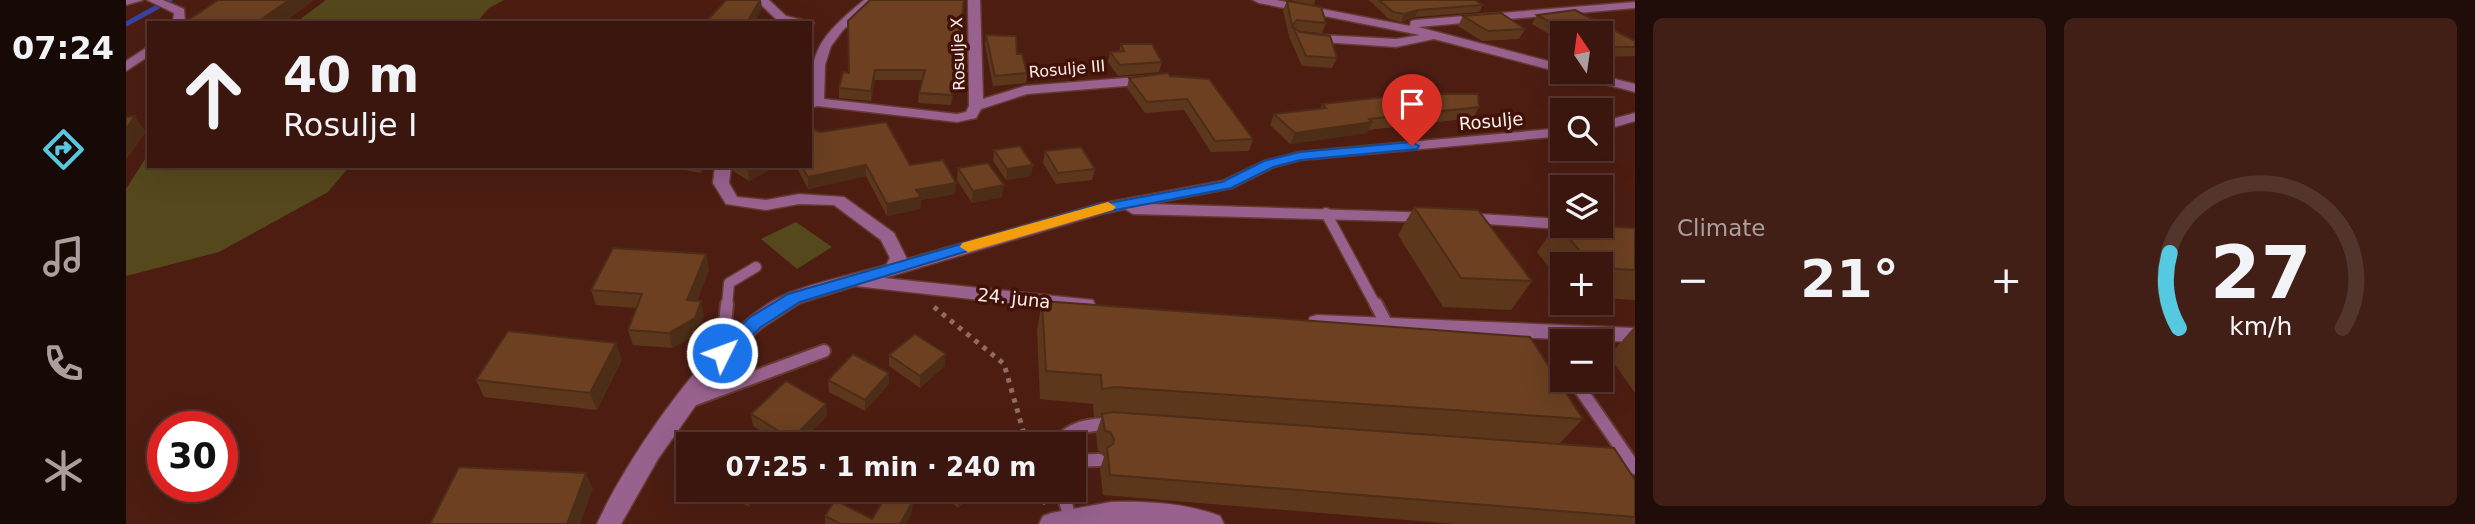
<!DOCTYPE html>
<html lang="en">
<head>
<meta charset="utf-8">
<style>
	:root { --surface:#3a160e; --page:#411f17; --text:#f1f3f6; --muted:#ab9f9e; --line:#54352e; --accent:#56c9e1 }
	body { margin:0; font-family:"DejaVu Sans",sans-serif; background:var(--page); color:var(--text); height:100vh; display:flex; flex-direction:column; font-size:26px; white-space:nowrap }
	* { box-sizing:border-box; margin:0 }
	p { font-size:23px; color:var(--muted) }
	.icon { flex:none; width:38px; height:38px; fill:none; stroke:currentColor; stroke-width:2; stroke-linecap:round; stroke-linejoin:round }
	.map { position:relative; flex:1; overflow:hidden }
	.drawer { display:flex; flex-direction:column; gap:18px; padding:18px; background:#200c08; width:840px }
	.drawer>* { flex:none }
	.top-card { position:absolute; left:21px; top:21px; width:665px; height:147px; border-radius:0px; box-shadow:0 7px 28px #0002,0 0 0 2px var(--line); background:#3a160e; color:var(--text); overflow:hidden }
	.needle { width:46px; rotate:347deg }
	.buttons { position:absolute; left:1424px; top:21px; display:grid; gap:14px }
	.buttons a { display:grid; place-items:center; width:63px; height:63px; border-radius:0px; background:var(--surface); box-shadow:0 7px 28px #0002,0 0 0 2px var(--line); font-size:35px }
	.speed { position:absolute; left:21px; top:411px; display:flex; gap:14px; font-size:35px; font-weight:700; text-align:center }
	.speed>* { display:grid; place-content:center; width:91px; height:91px; border-radius:50%; background:var(--surface); box-shadow:0 7px 28px #0002,0 0 0 2px var(--line); line-height:1 }
	.speed .limit { border:10px solid #d22; background:#fff; color:#111 }
	.pin { position:absolute; display:grid; place-items:center; width:60px; height:60px; color:#fff; margin:-72px -30px; border-radius:50% 50% 50% 0; rotate:-45deg; box-shadow:0 0 7px #0007 }
	.pin .icon { rotate:45deg }
	.me { position:absolute; width:77px; margin:-38px; rotate:48deg; stroke-linejoin:round; filter:drop-shadow(0 0 5px #0008) }
	.turn { display:flex; align-items:center; gap:24px; height:147px; padding:0 21px; font-size:32px }
	.turn .icon { width:91px; height:91px; stroke-width:2.5 }
	.turn b { display:block; font-size:49px; line-height:60px }
	.big { font-size:52px; font-weight:700; line-height:1.1 }
	.drawer .tile { flex:1; display:flex; flex-direction:column; justify-content:center; gap:10px; min-width:0; padding:0 24px; border-radius:10px; background:var(--page) }
	.drawer .dial { align-items:center; gap:0 }
	.dial svg { height:182px; overflow:visible; fill:none; stroke:var(--line); stroke-width:7; stroke-linecap:round; text-anchor:middle }
	.dial text { fill:var(--text); stroke:none }
	.heat { display:flex; justify-content:space-between; align-items:center; font-size:38px; direction:ltr }
	.drawer .tiles { flex:1; display:grid; gap:18px; grid-template-columns:repeat(2,1fr) }
	.trip { position:absolute; left:550px; top:432px; width:410px; height:70px; border-radius:0px; background:var(--surface); box-shadow:0 7px 28px #0002,0 0 0 2px var(--line); font-weight:700; line-height:70px; text-align:center }
	main { display:flex; flex:1; min-height:0 }
	.dock { display:flex; flex-direction:column; width:126px; justify-content:space-around; align-items:center; background:#170906; color:var(--muted) }
	.dock .icon { width:49px; height:49px }
	.dock .current { color:var(--accent) }
	.dock b { font-size:32px; color:var(--text) }
	.map>svg:first-child { display:block }
	.green { fill:#55481c }
	.lines { fill:none; stroke-linecap:round; stroke-linejoin:round }
	.stream { stroke:#3842a0; stroke-width:5 }
	.lane-far1-casing { stroke:#663a31; stroke-width:13 }
	.lane-casing { stroke:#663a31; stroke-width:16 }
	.street-casing { stroke:#663a31; stroke-width:3 }
	.path { stroke:#8e6b63; stroke-width:5; stroke-dasharray:4.5 6; stroke-linecap:butt }
	.lane-far1 { stroke:#98618e; stroke-width:10 }
	.lane { stroke:#98618e; stroke-width:12 }
	.street { fill:#98618e; fill-rule:evenodd }
	.wall { fill:#5d371c }
	.shaded-wall { fill:#4c2d17 }
	.building { fill:#6c4021; stroke:#4c2d17; stroke-width:2 }
	.route { fill:#1a73e8; stroke:#114b97; stroke-width:2 }
	.slow { fill:#f59e0b }
	.labels { text-anchor:middle; dominant-baseline:central; stroke-width:7; stroke-linejoin:round; paint-order:stroke }
	.far-street-label { font-size:16px; fill:#fcefec; stroke:#421208 }
	.street-label { font-size:18px; fill:#fcefec; stroke:#421208 }
</style>
</head>
<body>
<main>
<nav class="dock">
<b>07:24</b>
<svg class="icon current" aria-label="directions" viewBox="0 0 24 24"><path d="M12 3l9 9-9 9-9-9zM9 14v-3h6M13 9l2 2-2 2"/></svg>
<svg class="icon" aria-label="music" viewBox="0 0 24 24"><path d="M9 18V5l10-2v13"/><circle cx="6" cy="18" r="3"/><circle cx="16" cy="16" r="3"/></svg>
<svg class="icon" aria-label="phone" viewBox="0 0 24 24"><path d="M5 4h4l2 5-3 2q2 4 5 5l2-3 5 2v4C11 20 4 13 5 4z"/></svg>
<svg class="icon" aria-label="climate" viewBox="0 0 24 24"><path d="M12 3v18M4 7l16 10M4 17L20 7"/></svg>
</nav>
<div class="map">
<svg width="1509" height="524" viewBox="0 0 1509 524">
	<rect width="100%" height="100%" fill="#4d1d12"/>
	<g class="green">
		<polygon points="200,0 378,0 363,8 350,23 169,23"/>
		<polygon points="23,153 23,166 224,166 202,192 93,252 0,276 0,189"/>
		<polygon points="670,222 706,247 671,269 635,239"/>
	</g>
	<g class="lines">
		<polyline class="stream" points="0,24 44,0"/>
		<defs>
			<g id="lane-far1">
				<polyline points="1200,213 1250,306"/>
				<polyline points="601,306 603,283 630,267"/>
			</g>
			<g id="lane">
				<polyline points="1250,304 1261,325"/>
				<polyline points="596,353 601,304"/>
				<polyline points="1448,380 1509,468"/>
				<polyline points="564,401 698,351"/>
				<path d="M931 444C946 426 965 424 987 424"/>
				<polyline points="1485,460 1504,461"/>
				<polyline points="947,461 973,460"/>
				<polyline points="936,490 944,518"/>
			</g>
			<g id="street">
				<polygon points="0,0 17,0 0,5"/>
				<polygon points="21,0 37,0 58,9 59,23 47,23 48,13"/>
				<polygon points="630,0 643,0 660,16 688,23 684,26 684,23 652,21"/>
				<path d="M738 0H751L717 30 705 46 699 65 698 99 831 114 840 112 843 106 842 0H854L857 99 899 86 1024 76 1031 80 1024 84 901 94 855 109 850 118 831 122 691 106 684 108C684 48 693 38 738 0Z"/>
				<polygon points="1127,0 1150,0 1284,26 1285,21 1289,20 1509,2 1509,8 1292,27 1437,65 1437,72 1461,72 1509,84 1509,92 1308,39 1270,47 1181,41 1175,37 1177,34 1270,39 1294,35 1133,3"/>
				<polygon points="23,46 23,56 0,71 0,61"/>
				<polygon points="1509,113 1509,121 1475,131 1475,122"/>
				<path d="M1437 128V136L1174 160 1148 167 1106 188 1023 204 1310 213 1312 217 1310 221 1304 222 1007 214 999 209 975 214 758 278 967 300 969 305 967 310 960 312 729 286 674 303 636 328 603 358 532 459 495 524H471C502 456 593 321 663 293 694 281 729 274 760 265L764 258 755 240 708 205 673 204 640 210 600 204 587 183 589 166H605L603 183 611 197 640 200 673 194 718 197 768 233 781 259 973 204 1096 181 1138 161 1174 152Z"/>
				<polygon points="1335,213 1437,219 1437,226 1444,226 1437,229 1329,222 1327,218 1329,214"/>
				<polygon points="1191,315 1509,328 1509,342 1191,329 1184,327 1182,322 1184,317"/>
				<path d="M985 502C1022 501 1059 503 1094 516L1098 524H913L917 516 925 513Z"/>
			</g>
		</defs>
		<use href="#lane-far1" class="lane-far1-casing"/>
		<use href="#lane" class="lane-casing"/>
		<use href="#street" class="street-casing"/>
		<g class="path">
			<polyline points="808,307 878,364 901,444"/>
			<polyline points="915,490 920,506"/>
		</g>
		<use href="#lane-far1" class="lane-far1"/>
		<use href="#lane" class="lane"/>
		<use href="#street" class="street"/>
	</g>
	<g class="wall">
		<polygon points="1164,0 1189,0 1188,5"/>
		<polygon points="1243,0 1349,0 1357,5 1353,12 1289,17 1275,22 1263,19"/>
		<polygon points="1161,1 1200,23 1196,33 1172,31 1211,58 1206,68 1176,66 1163,37 1164,34 1163,36 1157,10"/>
		<polygon points="1411,15 1509,41 1509,56 1475,57 1475,33 1437,33 1437,42 1406,24"/>
		<polygon points="1337,16 1399,29 1393,39 1356,41 1332,26"/>
		<polygon points="834,35 839,35 835,80 830,80 825,105 792,103 793,93 796,80 749,80 745,101 713,98 713,88 723,73"/>
		<polygon points="860,35 891,54 901,73 900,83 867,86 859,45"/>
		<polygon points="995,44 1036,62 1033,72 992,76 982,62 984,52 993,51"/>
		<polygon points="1044,76 1127,139 1123,151 1085,152 1058,110 1019,113 1001,88 1003,78"/>
		<polygon points="1196,104 1353,107 1347,118 1242,130 1241,133 1164,144 1144,125 1148,114 1195,108"/>
		<polygon points="868,150 907,165 905,176 880,180 867,161"/>
		<polygon points="919,151 969,169 966,180 930,184 917,163"/>
		<polygon points="784,165 830,183 829,194 795,200 794,209 761,216 740,176 682,189 670,166"/>
		<polygon points="547,166 580,166 575,173 547,168"/>
		<polygon points="606,166 650,166 623,181 607,171"/>
		<polygon points="832,168 876,197 846,203 831,180"/>
		<polygon points="1288,207 1406,281 1385,310 1317,307 1272,235"/>
		<polygon points="1431,224 1509,228 1509,300 1475,298 1475,264 1437,264 1437,285 1411,252"/>
		<polygon points="580,254 583,270 571,301 578,316 572,334 546,348 507,345 502,330 511,308 470,305 465,290"/>
		<polygon points="916,301 1457,419 1433,444 1509,480 1509,524 1329,524 977,495 974,469 979,454 978,453 972,451 970,434 976,416 968,417 967,404 914,399 911,330"/>
		<polygon points="1508,327 1509,327 1509,393 1483,356"/>
		<polygon points="763,355 819,366 794,388 763,366"/>
		<polygon points="496,360 471,410 358,397 350,380"/>
		<polygon points="763,373 763,384 739,411 703,392 702,380"/>
		<polygon points="625,414 701,416 673,444 657,444 627,426"/>
		<polygon points="592,490 636,490 623,507"/>
		<polygon points="811,490 851,490 832,508"/>
		<polygon points="786,512 780,524 699,524 699,516 746,519"/>
	</g>
	<g class="shaded-wall">
		<polygon points="163,0 188,0 158,23 130,23"/>
		<polygon points="635,0 636,9 628,23 623,19"/>
		<polygon points="1292,10 1289,17 1275,22 1278,14"/>
		<polygon points="749,70 749,80 745,101 745,91"/>
		<polygon points="831,70 830,80 825,105 826,95"/>
		<polygon points="9,116 20,132 0,160 0,129"/>
		<polygon points="1246,122 1241,133 1164,144 1169,133"/>
		<polygon points="740,165 740,176 682,189 682,177"/>
		<polygon points="907,165 905,176 880,180 881,169"/>
		<polygon points="574,166 580,166 575,173"/>
		<polygon points="628,166 650,166 623,181 622,170"/>
		<polygon points="830,183 829,194 795,200 794,209 761,216 761,204 790,190"/>
		<polygon points="878,185 876,197 846,203 847,191"/>
		<polygon points="580,254 583,270 565,316 561,300"/>
		<polygon points="575,301 578,316 572,334 546,348 543,333"/>
		<polygon points="490,343 496,360 471,410 464,393"/>
		<polygon points="820,354 819,366 794,388 794,376"/>
		<polygon points="763,373 763,384 739,411 739,400"/>
		<polygon points="700,404 701,416 673,444 666,444 666,439"/>
		<polygon points="460,473 467,489 454,524 441,524"/>
		<polygon points="625,490 636,490 623,507 620,496"/>
		<polygon points="840,490 851,490 832,508 833,496"/>
		<polygon points="787,501 786,512 780,524 774,524"/>
	</g>
	<g class="building">
		<polygon points="92,0 163,0 130,23 58,23"/>
		<polygon points="600,0 634,0 623,19 664,23 579,23"/>
		<polygon points="744,0 838,0 834,35 839,35 835,70 831,70 826,95 793,93 799,70 749,70 745,91 713,88 717,72 723,73 722,21"/>
		<polygon points="1253,0 1349,0 1357,5 1292,10 1278,14 1267,12"/>
		<polygon points="1161,1 1195,7 1200,23 1171,20 1166,26"/>
		<polygon points="1449,10 1509,41 1509,47 1475,47 1475,33 1444,33 1411,15"/>
		<polygon points="1375,13 1399,29 1362,31 1337,16"/>
		<polygon points="1167,27 1174,32 1204,36 1211,58 1180,56"/>
		<polygon points="860,35 890,36 891,54 896,54 901,73 869,76"/>
		<polygon points="995,44 1026,44 1036,62 994,65 984,52 998,51"/>
		<polygon points="1042,73 1044,76 1083,79 1127,139 1089,141 1061,99 1021,102 1003,78"/>
		<polygon points="1284,94 1352,94 1353,107 1243,119 1246,122 1169,133 1148,114 1200,108 1196,104"/>
		<polygon points="9,116 0,129 0,117"/>
		<polygon points="760,122 784,165 817,160 830,183 790,190 795,197 761,204 740,165 682,177 675,166 684,166 684,128 694,132"/>
		<polygon points="894,146 907,165 881,169 868,150"/>
		<polygon points="955,147 969,169 932,173 919,151"/>
		<polygon points="862,163 878,185 847,191 832,168"/>
		<polygon points="616,166 628,166 622,170"/>
		<polygon points="1288,207 1352,210 1406,281 1335,278"/>
		<polygon points="1431,224 1437,224 1437,226 1473,226 1509,228 1509,270 1475,268 1475,264 1465,264"/>
		<polygon points="487,248 580,254 561,300 575,301 569,318 543,333 502,330 516,294 465,290"/>
		<polygon points="916,301 1404,337 1457,419 988,387 976,389 975,375 920,371"/>
		<polygon points="382,331 490,343 464,393 350,380"/>
		<polygon points="789,334 820,354 794,376 763,355"/>
		<polygon points="727,354 763,373 739,400 702,380"/>
		<polygon points="660,381 700,404 666,439 625,414"/>
		<polygon points="986,412 1488,448 1509,480 1509,517 984,475 981,448 987,444 988,439 984,432 979,431 976,414"/>
		<polygon points="821,434 834,444 808,444"/>
		<polygon points="333,467 460,473 441,524 304,524"/>
		<polygon points="610,490 625,490 620,496"/>
		<polygon points="826,490 840,490 833,496"/>
		<polygon points="763,491 787,501 774,524 715,524 699,516 709,500 746,519"/>
	</g>
	<polygon class="route" points="1286,142 1293,146 1291,149 1174,160 1147,167 1105,188 974,213 894,235 674,302 635,327 602,358 589,358 587,353 623,318 662,294 967,206 1096,182 1138,161 1174,152"/>
	<polygon class="slow" points="982,202 990,207 987,210 842,252 834,247 836,243"/>
	<g class="labels">
		<g class="far-street-label">
			<text transform="translate(832 54) rotate(-92)">Rosulje X</text>
			<text transform="translate(941 69) rotate(-5)">Rosulje III</text>
		</g>
		<g class="street-label">
			<text transform="translate(1365 121) rotate(-5)">Rosulje</text>
			<text transform="translate(888 298) rotate(6)">24. juna</text>
		</g>
	</g>
</svg>
<div class="buttons">
<a><svg class="needle" viewBox="-14 -14 28 28"><path d="M0-13l5 13h-10z" fill="#e53935"/><path d="M0 13l5-13h-10z" fill="#ab9f9e"/></svg></a>
<a><svg class="icon" aria-label="search" viewBox="0 0 24 24"><circle cx="10" cy="10" r="6"/><path d="M15 15l6 6"/></svg></a>
<a><svg class="icon" aria-label="layers" viewBox="0 0 24 24"><path d="M12 4l9 5-9 5-9-5zM3 14l9 5 9-5"/></svg></a>
<a>+</a>
<a>−</a>
</div>
<div class="speed"><div class="limit">30</div></div>
<div class="pin" style="left:1286px;top:146px;background:#d93025"><svg class="icon" aria-label="arrive" viewBox="0 0 24 24"><path d="M6 21V4h12l-3 4 3 4H6"/></svg></div>
<svg class="me" style="left:596px;top:353px" viewBox="-20 -20 40 40"><circle r="17" fill="#1a73e8" stroke="#fff" stroke-width="3"/><path d="M0-11L8 9 0 5-8 9z" fill="#fff"/></svg>
<div class="trip">07:25 · 1 min · 240 m</div>
<div class="top-card">
<div class="turn"><svg class="icon" aria-label="ahead" viewBox="0 0 24 24"><path d="M12 20V5M6 11l6-6 6 6"/></svg><div><b>40 m</b>Rosulje I</div></div>
</div>
</div>
<section class="drawer">
<div class="tiles">
<div class="tile"><p>Climate</p>
<div class="heat"><a>−</a><b class="big">21°</b><a>+</a></div>
</div>
<div class="tile dial"><svg viewBox="0 0 100 80">
<path d="M14 69A42 42 0 1 1 86 69"/>
<path d="M14 69A42 42 0 0 1 10 36" stroke="#56c9e1"/>
<text x="50" y="56" font-size="32" font-weight="700">27</text>
<text x="50" y="72" font-size="11">km/h</text>
</svg></div>
</div>
</section>
</main>
</body>
</html>
